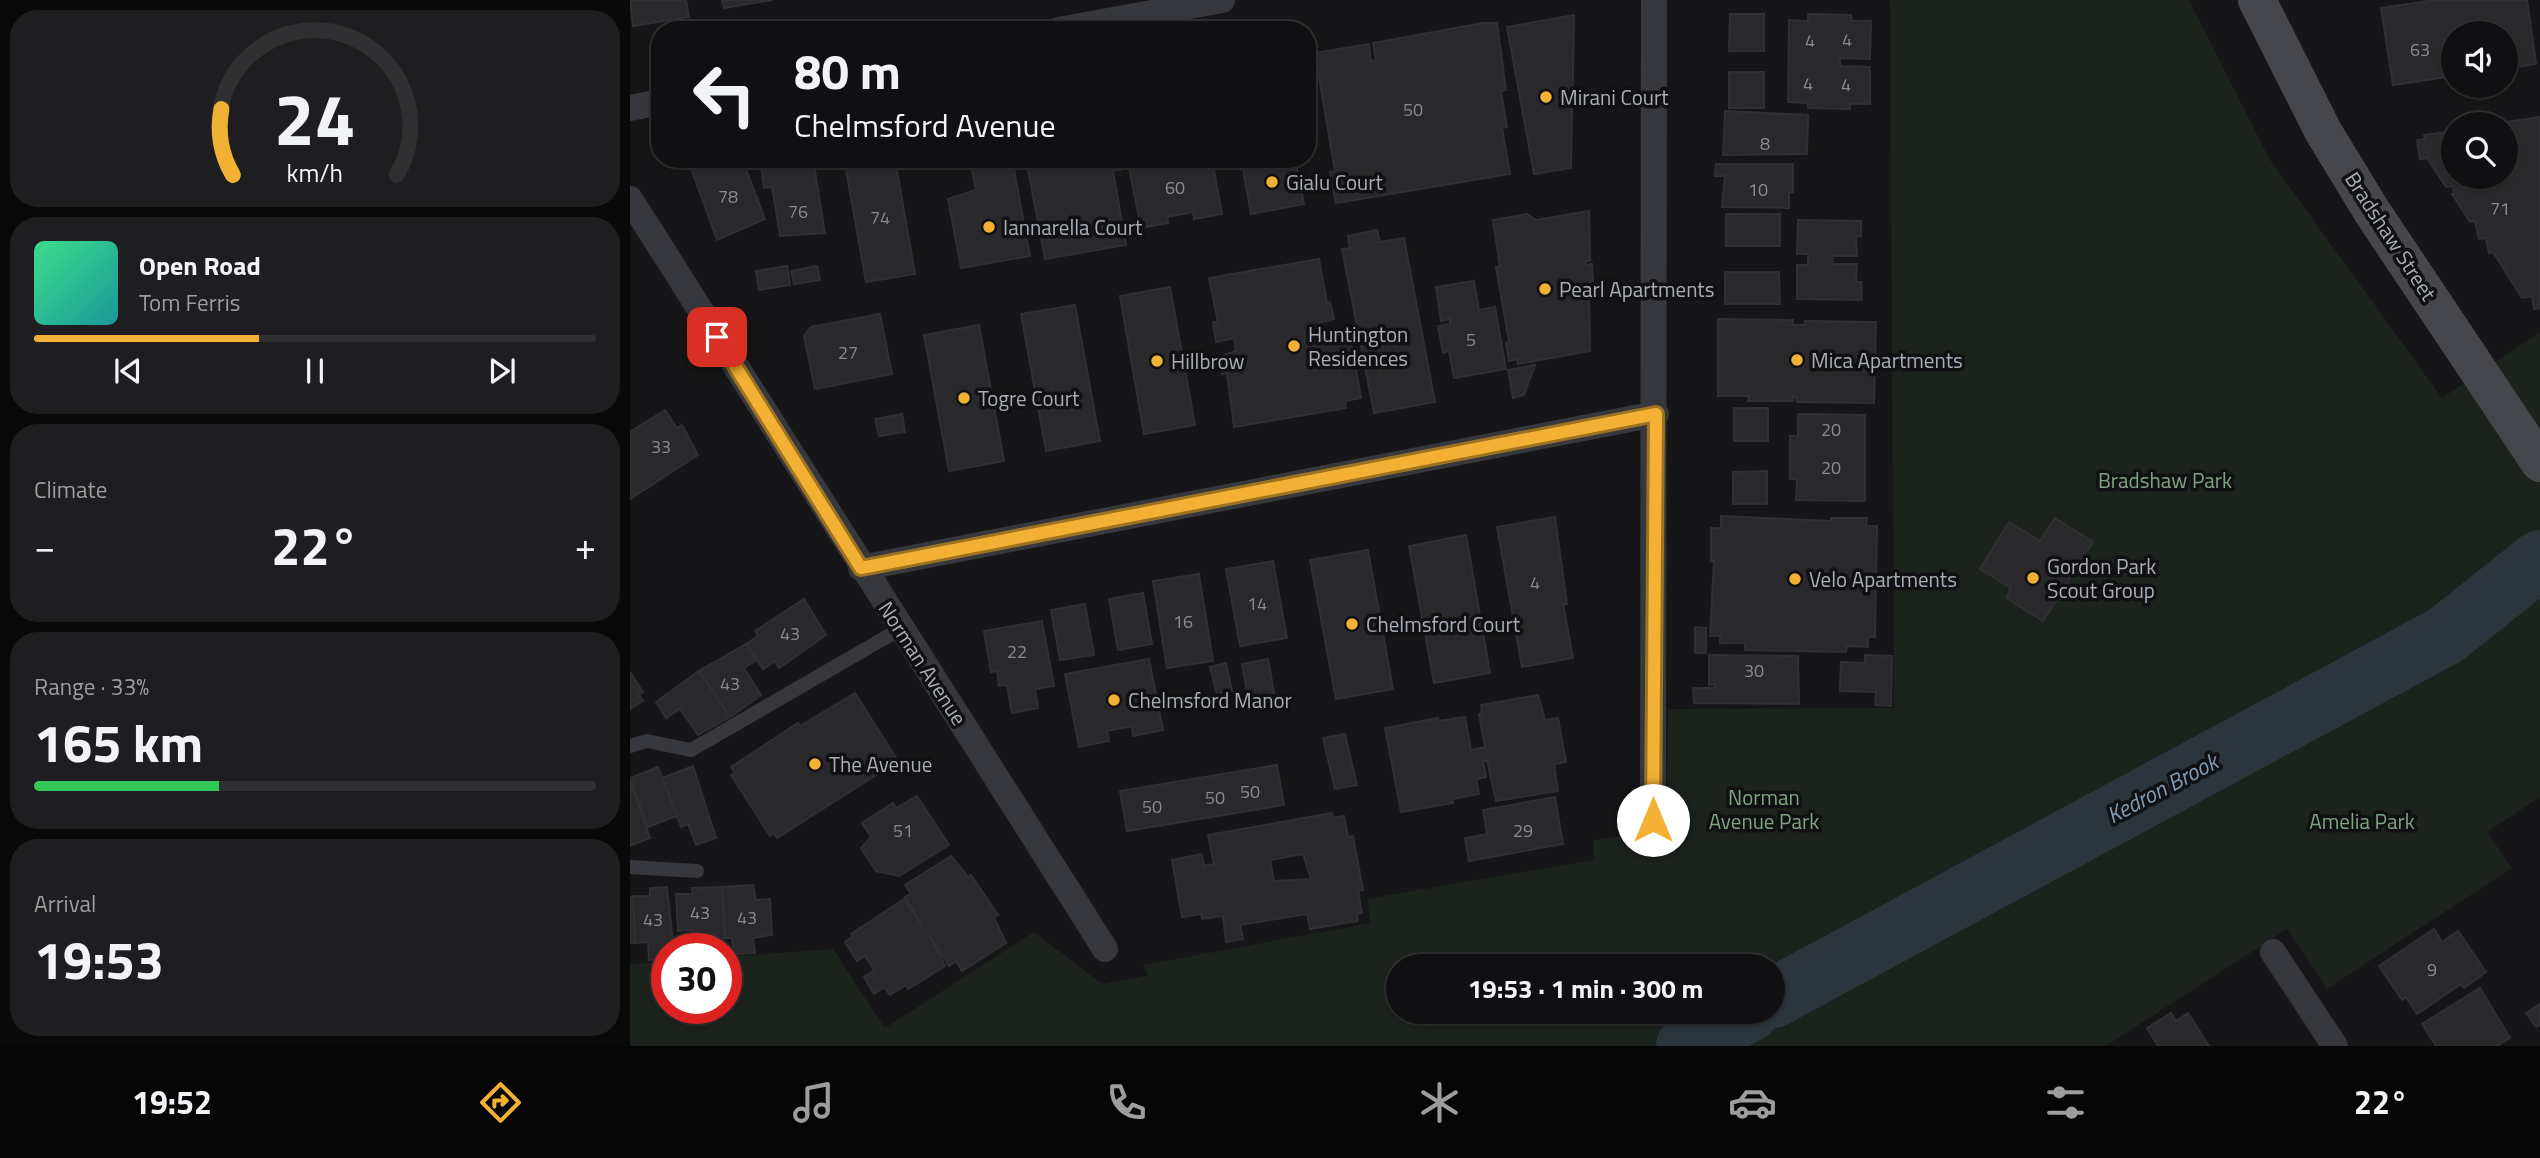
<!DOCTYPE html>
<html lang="en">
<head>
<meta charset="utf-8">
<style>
	:root { --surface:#101012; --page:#1e1e20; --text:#f1f3f6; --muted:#9c9d9f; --line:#303032; --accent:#f2b134 }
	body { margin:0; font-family:"Titillium Web",sans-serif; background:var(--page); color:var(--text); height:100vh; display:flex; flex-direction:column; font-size:26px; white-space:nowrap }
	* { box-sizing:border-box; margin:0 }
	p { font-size:23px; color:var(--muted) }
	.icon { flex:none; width:38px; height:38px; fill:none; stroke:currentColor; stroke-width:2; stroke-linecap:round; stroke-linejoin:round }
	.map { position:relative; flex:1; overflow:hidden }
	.drawer { display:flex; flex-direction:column; gap:10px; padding:10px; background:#09090a; width:630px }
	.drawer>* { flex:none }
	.banner { position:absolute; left:21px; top:21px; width:665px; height:147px; border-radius:28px; box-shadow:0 2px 5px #0004,0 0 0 2px var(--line); background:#101012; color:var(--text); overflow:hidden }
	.buttons { position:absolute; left:1811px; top:21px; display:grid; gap:14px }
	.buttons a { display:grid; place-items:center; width:77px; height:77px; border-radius:50%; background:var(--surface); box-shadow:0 2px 5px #0004,0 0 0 2px var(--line); font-size:35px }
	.speed { position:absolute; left:21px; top:933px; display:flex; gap:14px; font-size:35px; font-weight:700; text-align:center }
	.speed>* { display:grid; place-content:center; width:91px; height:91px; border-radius:50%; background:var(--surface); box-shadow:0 2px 5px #0004,0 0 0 2px var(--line); line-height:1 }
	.speed .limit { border:10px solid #d22; background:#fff; color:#111 }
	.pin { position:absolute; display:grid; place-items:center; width:60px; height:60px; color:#fff; margin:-30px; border-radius:14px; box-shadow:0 4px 10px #0006 }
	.me { position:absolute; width:77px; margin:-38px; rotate:0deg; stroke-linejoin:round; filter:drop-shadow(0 0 5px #0008) }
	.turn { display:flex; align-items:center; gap:24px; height:147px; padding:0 28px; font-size:32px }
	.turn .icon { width:91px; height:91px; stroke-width:2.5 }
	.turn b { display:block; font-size:49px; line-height:60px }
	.big { font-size:52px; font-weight:700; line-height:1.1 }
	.drawer .card { flex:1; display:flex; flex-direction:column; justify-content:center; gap:10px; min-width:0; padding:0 24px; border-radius:28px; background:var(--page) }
	.drawer .dial { align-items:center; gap:0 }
	.dial svg { height:182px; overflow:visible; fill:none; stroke:var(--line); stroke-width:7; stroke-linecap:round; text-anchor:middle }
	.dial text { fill:var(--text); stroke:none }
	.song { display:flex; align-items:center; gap:21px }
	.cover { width:84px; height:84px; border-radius:10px; background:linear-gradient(135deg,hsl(150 70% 55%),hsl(180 70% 35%)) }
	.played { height:7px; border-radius:4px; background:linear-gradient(90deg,var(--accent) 40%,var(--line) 40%) }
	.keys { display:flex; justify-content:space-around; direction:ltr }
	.heat { display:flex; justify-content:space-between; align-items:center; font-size:38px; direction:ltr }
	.charge { height:10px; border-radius:5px; background:linear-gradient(90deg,#34c759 33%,var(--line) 0) }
	.trip { position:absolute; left:756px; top:954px; width:399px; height:70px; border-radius:35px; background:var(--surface); box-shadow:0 2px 5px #0004,0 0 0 2px var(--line); font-weight:700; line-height:70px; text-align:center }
	.menu { display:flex; height:112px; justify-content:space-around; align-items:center; background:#060607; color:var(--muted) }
	.menu .icon { width:49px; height:49px }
	.menu .active { color:var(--accent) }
	.menu b { font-size:32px; color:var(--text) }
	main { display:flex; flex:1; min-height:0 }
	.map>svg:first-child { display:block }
	.green { fill:#1c231d; fill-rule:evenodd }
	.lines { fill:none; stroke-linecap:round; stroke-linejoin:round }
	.river { stroke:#2c353c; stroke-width:60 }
	.building { fill:#29292c; stroke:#303034; stroke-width:2; fill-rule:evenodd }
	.lane { stroke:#37383d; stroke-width:14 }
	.street { stroke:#37383d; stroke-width:26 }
	.secondary { stroke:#45474d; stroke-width:38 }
	.route-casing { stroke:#9d7322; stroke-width:18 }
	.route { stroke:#f2b134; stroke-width:12 }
	.poi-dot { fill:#f2b134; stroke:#111113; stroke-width:2.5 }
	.labels { text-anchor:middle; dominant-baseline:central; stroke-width:7; stroke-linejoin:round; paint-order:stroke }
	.number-label { font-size:18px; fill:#888b94 }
	.poi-label { font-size:21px; fill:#a8adb8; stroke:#111113; text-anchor:start }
	.street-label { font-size:21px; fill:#a8adb8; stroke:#111113 }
	.park-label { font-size:21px; fill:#7fa381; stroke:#111113 }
	.water-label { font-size:23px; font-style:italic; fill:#7f9bb3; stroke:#111113 }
</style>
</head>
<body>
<main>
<section class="drawer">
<div class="card dial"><svg viewBox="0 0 100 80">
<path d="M14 69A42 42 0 1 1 86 69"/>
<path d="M14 69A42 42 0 0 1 9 40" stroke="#f2b134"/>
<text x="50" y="56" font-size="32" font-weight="700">24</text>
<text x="50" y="72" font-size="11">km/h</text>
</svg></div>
<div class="card">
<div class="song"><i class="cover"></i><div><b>Open Road</b><p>Tom Ferris</p></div></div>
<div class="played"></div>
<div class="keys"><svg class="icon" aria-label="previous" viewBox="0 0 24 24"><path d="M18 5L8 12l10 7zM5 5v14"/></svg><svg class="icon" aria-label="pause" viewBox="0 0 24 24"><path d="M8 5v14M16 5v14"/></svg><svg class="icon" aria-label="next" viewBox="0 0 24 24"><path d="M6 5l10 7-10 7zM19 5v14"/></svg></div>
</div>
<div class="card"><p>Climate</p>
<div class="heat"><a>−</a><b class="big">22°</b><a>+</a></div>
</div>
<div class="card"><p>Range · 33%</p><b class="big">165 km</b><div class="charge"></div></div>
<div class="card"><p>Arrival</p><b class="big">19:53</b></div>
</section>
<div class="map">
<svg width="1910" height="1046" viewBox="0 0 1910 1046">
	<rect width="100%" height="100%" fill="#161618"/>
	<path class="green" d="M1260 0H1559L1640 160 1812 398 1910 332V797L1857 832 1882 868 1697 989 1657 929 1476 1046H0V964L37 962V1008H96V957L203 949 255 1028 404 932 472 984 518 975 513 965 741 923 737 899 963 860 964 840 1036 829 1038 709 1264 708ZM768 966H1143V1012H768Z"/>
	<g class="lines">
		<g class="river">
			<polyline points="1143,998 1816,635 1910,560"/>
			<polyline points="1056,1046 1119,1012"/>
		</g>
	</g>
	<g class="building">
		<polygon points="0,0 56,0 59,17 3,26"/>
		<polygon points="92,0 142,0 94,8"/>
		<polygon points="1805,0 1897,0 1906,64 1876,69 1876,33 1824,33 1824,76 1763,85 1751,8"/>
		<polygon points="1100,14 1134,14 1134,51 1099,51"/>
		<polygon points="1178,14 1221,15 1222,21 1241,21 1240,59 1210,58 1210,66 1240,67 1240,104 1220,104 1220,109 1178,108 1178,103 1158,102 1159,20 1178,21"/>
		<polygon points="944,15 941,168 904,174 877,27"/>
		<polygon points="853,23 867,23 876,90 871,91 877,127 872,128 880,174 706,203 700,172 705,171 685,53 739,44 741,61 746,60 743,43"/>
		<rect x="1099" y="72" width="35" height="36"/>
		<polygon points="1095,111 1178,115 1177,154 1093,155"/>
		<polygon points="1910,117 1910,308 1904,309 1902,296 1892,298 1863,252 1859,253 1856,238 1849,239 1845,221 1840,222 1822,194 1824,194 1823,186 1816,187 1797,158 1790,159 1787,140 1795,139 1794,135 1824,131 1824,177 1876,177 1876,124 1862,124"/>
		<polygon points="96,159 112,159 135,219 87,240 61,168 74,163 75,167"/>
		<polygon points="183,159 195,233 150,236 142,187 134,188 130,160"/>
		<polygon points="214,159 265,159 285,274 236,282"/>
		<polygon points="340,159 382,159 400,256 331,268 318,199 346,190"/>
		<polygon points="396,159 490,159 491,170 483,171 496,245 415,259"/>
		<polygon points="511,159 582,159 592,214 564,219 563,212 537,217 538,223 511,228 498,162"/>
		<polygon points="611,159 665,159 674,204 621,214"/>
		<polygon points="1086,164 1163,164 1163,192 1159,192 1159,208 1092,207 1095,176 1085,176"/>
		<polygon points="959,211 960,260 955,262 956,265 962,264 963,281 960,281 962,296 959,297 960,351 888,364 887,359 879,361 876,343 879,342 866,267 870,267 863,220 897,214 906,220"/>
		<rect x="1096" y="214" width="54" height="32"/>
		<polygon points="1168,220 1231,221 1231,236 1226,237 1227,256 1202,256 1203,264 1227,264 1226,282 1231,282 1232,300 1167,299 1167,265 1178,265 1178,254 1167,254"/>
		<polygon points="747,230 750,242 774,238 805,402 744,413 712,249 720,248 718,236"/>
		<polygon points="689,259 697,303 700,302 704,319 688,323 690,336 707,336 706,332 719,330 731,398 715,401 716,408 604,427 597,373 592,374 589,357 606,351 604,338 586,342 583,322 588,322 579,278"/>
		<polygon points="157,266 160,285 129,290 126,271"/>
		<polygon points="187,266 190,280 164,284 161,271"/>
		<polygon points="1095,272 1149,272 1150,304 1095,304"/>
		<polygon points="844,281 849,310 865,307 876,369 824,378 819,351 813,353 808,326 820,324 820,319 811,321 806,287"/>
		<polygon points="540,287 565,425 514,434 490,296"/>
		<polygon points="445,305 470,441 416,451 391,314"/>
		<polygon points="250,314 262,374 185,389 174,336 181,327"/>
		<polygon points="1088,319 1163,320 1162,325 1175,325 1175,321 1246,322 1244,403 1167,402 1166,397 1163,397 1163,401 1118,401 1119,396 1088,396"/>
		<polygon points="349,325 374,461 319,471 294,335"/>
		<polygon points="905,365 894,395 883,398 878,370"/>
		<rect x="1104" y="408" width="34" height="33"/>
		<polygon points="35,410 47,428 52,425 68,455 0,499 0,432"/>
		<polygon points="272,414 275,432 249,436 245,419"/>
		<polygon points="1168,414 1235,415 1235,501 1166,500 1167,479 1160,479 1160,436 1168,436"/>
		<polygon points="1137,471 1137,504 1103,504 1103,472"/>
		<polygon points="1091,516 1201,521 1201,518 1237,518 1236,526 1247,526 1245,637 1238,637 1238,647 1217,646 1216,652 1115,650 1115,643 1090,643 1090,636 1080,636 1084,561 1081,561 1081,528 1091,528"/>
		<polygon points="925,517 937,604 933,604 943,658 892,667 867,527"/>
		<polygon points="1425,518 1463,542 1413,621 1376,598 1381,588 1350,569 1379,522 1410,541"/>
		<polygon points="836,535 860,673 804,683 779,546"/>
		<polygon points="738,550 763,689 706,699 680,560"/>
		<polygon points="643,561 657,638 610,646 596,569"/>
		<polygon points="569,574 583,661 537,668 523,581"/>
		<polygon points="513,593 522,644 488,650 479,599"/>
		<polygon points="174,599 196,635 149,668 145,661 133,669 116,644 128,636 125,631"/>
		<polygon points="455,604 464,655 430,660 421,610"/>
		<polygon points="412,621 424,686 405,689 408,708 382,713 377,685 369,686 367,671 361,672 354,631"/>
		<polygon points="1065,627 1076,628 1076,653 1065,653"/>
		<polygon points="116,644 127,660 114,668 131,695 100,717 69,671"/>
		<polygon points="1079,655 1168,656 1169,704 1064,703 1063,688 1085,688 1085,684 1079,685"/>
		<polygon points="1235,655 1262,656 1261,706 1245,705 1246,692 1210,691 1211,662 1235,663"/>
		<polygon points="519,659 533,730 503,736 502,726 477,731 479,741 449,747 435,674"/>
		<polygon points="638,659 644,693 618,698 612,664"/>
		<polygon points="596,663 602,691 587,694 580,667"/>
		<polygon points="69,671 100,717 68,735 50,709 36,718 26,702"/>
		<polygon points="0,672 13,692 9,695 13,701 0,709"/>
		<polygon points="225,693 268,761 147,838 144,833 140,836 101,775 105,773 101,767 168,723 170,726"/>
		<polygon points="908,695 915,720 928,718 936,762 924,764 928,791 866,801 857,760 853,761 856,777 846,779 849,794 822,799 823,803 771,812 755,728 808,718 809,721 835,717 841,750 855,747 849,714 852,714 851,705"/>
		<polygon points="715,734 727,785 705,789 693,738"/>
		<polygon points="647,765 654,805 497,831 490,791"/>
		<polygon points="63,766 86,838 66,845 58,824 51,827 32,778"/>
		<polygon points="28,767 47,816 18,827 0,778"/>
		<polygon points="0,781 20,838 0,846"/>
		<polygon points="287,796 319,845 269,876 246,871 231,848 241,837 232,823 263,803 266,808"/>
		<polygon points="925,797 933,844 839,861 835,838 857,834 853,810"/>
		<path d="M702 813 703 818 714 816 718 837 723 836 733 890 728 891 732 913 727 914 728 921 680 929 677 914 610 925 613 939 596 942 593 916 572 919 571 914 552 917 542 860 572 854 574 866 584 864 578 835ZM673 854 681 879 644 881 640 860Z"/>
		<polygon points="321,856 338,877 341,875 368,915 364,918 376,943 332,971 326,961 319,966 300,936 315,966 278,989 276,985 260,995 254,987 244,994 234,977 244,970 235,956 227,961 215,942 223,936 221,934 274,899 292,925 275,897 281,894 275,885"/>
		<polygon points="123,885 126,900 140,899 142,935 123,938 125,953 103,954 102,938 95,938 92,887"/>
		<polygon points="37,887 43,942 38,942 37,959 19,960 18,942 5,943 3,896 20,896 20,888"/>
		<polygon points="92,887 95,938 84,939 85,948 56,948 56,938 63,937 63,930 48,931 46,894 63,894 62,888"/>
		<polygon points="3,896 5,943 0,943 0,897"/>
		<polygon points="1804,929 1812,942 1828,931 1856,972 1834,988 1831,984 1787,1014 1776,997 1772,1000 1749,966"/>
		<polygon points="1850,988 1880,1038 1867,1046 1806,1046 1792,1024"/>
		<polygon points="1910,1004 1910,1025 1906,1027 1896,1013"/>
		<polygon points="1541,1013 1546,1021 1558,1013 1579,1046 1528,1046 1517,1028"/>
	</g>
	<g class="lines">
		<g class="lane">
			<polyline points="0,746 17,741 61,750 272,628"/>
			<polyline points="0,867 67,871"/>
		</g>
		<g class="street">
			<polyline points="429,30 592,0"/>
			<polyline points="0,108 30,102"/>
			<polyline points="0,199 475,949"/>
			<polyline points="231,568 1026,414"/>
			<polyline points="1023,820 1024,0"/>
			<polyline points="1643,952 1705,1046"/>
		</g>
		<polyline class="secondary" points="1627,0 1693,131 1741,210 1910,463"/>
	</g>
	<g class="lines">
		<defs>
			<polyline id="route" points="87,337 231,568 1026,414 1023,820"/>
		</defs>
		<use href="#route" class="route-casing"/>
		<use href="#route" class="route"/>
	</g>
	<g class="poi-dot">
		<circle cx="916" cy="97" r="7"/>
		<circle cx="642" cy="182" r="7"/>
		<circle cx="359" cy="227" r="7"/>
		<circle cx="915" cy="289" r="7"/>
		<circle cx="664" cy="346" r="7"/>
		<circle cx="1167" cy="360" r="7"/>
		<circle cx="527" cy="361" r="7"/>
		<circle cx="334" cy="398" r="7"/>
		<circle cx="1403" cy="578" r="7"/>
		<circle cx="1165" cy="579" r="7"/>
		<circle cx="722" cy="624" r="7"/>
		<circle cx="484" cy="700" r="7"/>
		<circle cx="185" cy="764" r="7"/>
	</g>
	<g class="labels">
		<g class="number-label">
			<text x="1217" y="39">4</text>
			<text x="1180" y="40">4</text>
			<text x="1790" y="49">63</text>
			<text x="1178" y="83">4</text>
			<text x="1216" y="84">4</text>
			<text x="783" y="109">50</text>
			<text x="1135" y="143">8</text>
			<text x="545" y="187">60</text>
			<text x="1128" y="189">10</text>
			<text x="98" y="196">78</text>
			<text x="1870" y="208">71</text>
			<text x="168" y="211">76</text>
			<text x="250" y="217">74</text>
			<text x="841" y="339">5</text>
			<text x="218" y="352">27</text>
			<text x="1201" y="429">20</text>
			<text x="31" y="446">33</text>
			<text x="1201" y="467">20</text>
			<text x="905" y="582">4</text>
			<text x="627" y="603">14</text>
			<text x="553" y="621">16</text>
			<text x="160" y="633">43</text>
			<text x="387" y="651">22</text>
			<text x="1124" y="670">30</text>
			<text x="100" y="683">43</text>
			<text x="620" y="791">50</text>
			<text x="585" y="797">50</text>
			<text x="522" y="806">50</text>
			<text x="273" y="830">51</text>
			<text x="893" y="830">29</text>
			<text x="70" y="912">43</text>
			<text x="117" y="917">43</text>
			<text x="23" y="919">43</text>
			<text x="1802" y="969">9</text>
		</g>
		<g class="poi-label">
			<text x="930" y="97">Mirani Court</text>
			<text x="656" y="182">Gialu Court</text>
			<text x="373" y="227">Iannarella Court</text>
			<text x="929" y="289">Pearl Apartments</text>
			<text x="678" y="334">Huntington<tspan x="678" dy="24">Residences</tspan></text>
			<text x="1181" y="360">Mica Apartments</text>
			<text x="541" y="361">Hillbrow</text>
			<text x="348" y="398">Togre Court</text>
			<text x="1417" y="566">Gordon Park<tspan x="1417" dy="24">Scout Group</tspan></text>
			<text x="1179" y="579">Velo Apartments</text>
			<text x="736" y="624">Chelmsford Court</text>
			<text x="498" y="700">Chelmsford Manor</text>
			<text x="199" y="764">The Avenue</text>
		</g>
		<g class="street-label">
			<text transform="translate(1761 236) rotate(57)">Bradshaw Street</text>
			<text transform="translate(293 663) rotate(57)">Norman Avenue</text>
		</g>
		<g class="park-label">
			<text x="1535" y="480">Bradshaw Park</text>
			<text x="1134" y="797">Norman<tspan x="1134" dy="24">Avenue Park</tspan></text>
			<text x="1732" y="821">Amelia Park</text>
		</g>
		<g class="water-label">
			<text transform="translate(1532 788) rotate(-28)">Kedron Brook</text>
		</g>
	</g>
</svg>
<div class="buttons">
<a><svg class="icon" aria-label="sound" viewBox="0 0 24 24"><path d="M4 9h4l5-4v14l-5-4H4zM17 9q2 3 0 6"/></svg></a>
<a><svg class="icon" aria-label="search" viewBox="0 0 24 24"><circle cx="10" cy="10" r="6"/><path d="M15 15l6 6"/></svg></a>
</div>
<div class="speed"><div class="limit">30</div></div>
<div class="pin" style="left:87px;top:337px;background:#d93025"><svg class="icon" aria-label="arrive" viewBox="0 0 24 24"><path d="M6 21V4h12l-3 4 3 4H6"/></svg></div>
<svg class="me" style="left:1023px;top:820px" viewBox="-20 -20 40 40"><circle r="19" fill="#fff"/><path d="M0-13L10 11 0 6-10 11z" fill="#f2b134"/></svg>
<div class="trip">19:53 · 1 min · 300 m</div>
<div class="banner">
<div class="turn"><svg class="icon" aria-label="left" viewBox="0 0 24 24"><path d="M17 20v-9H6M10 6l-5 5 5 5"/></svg><div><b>80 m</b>Chelmsford Avenue</div></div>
</div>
</div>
</main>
<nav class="menu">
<b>19:52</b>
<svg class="icon active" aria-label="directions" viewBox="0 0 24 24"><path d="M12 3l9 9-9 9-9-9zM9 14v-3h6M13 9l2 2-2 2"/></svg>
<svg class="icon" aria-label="music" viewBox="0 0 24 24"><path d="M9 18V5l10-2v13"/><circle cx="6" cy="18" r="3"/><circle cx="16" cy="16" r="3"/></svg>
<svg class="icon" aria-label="phone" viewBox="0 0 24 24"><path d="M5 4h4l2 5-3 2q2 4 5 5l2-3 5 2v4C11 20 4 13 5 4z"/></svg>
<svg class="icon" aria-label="climate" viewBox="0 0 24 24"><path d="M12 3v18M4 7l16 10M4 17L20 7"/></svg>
<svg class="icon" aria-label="car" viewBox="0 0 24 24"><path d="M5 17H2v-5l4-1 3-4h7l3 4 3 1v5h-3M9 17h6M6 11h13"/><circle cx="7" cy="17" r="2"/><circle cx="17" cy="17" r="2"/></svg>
<svg class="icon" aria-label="filters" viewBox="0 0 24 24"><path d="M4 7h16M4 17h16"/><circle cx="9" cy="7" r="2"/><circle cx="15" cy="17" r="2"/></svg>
<b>22°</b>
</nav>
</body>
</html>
